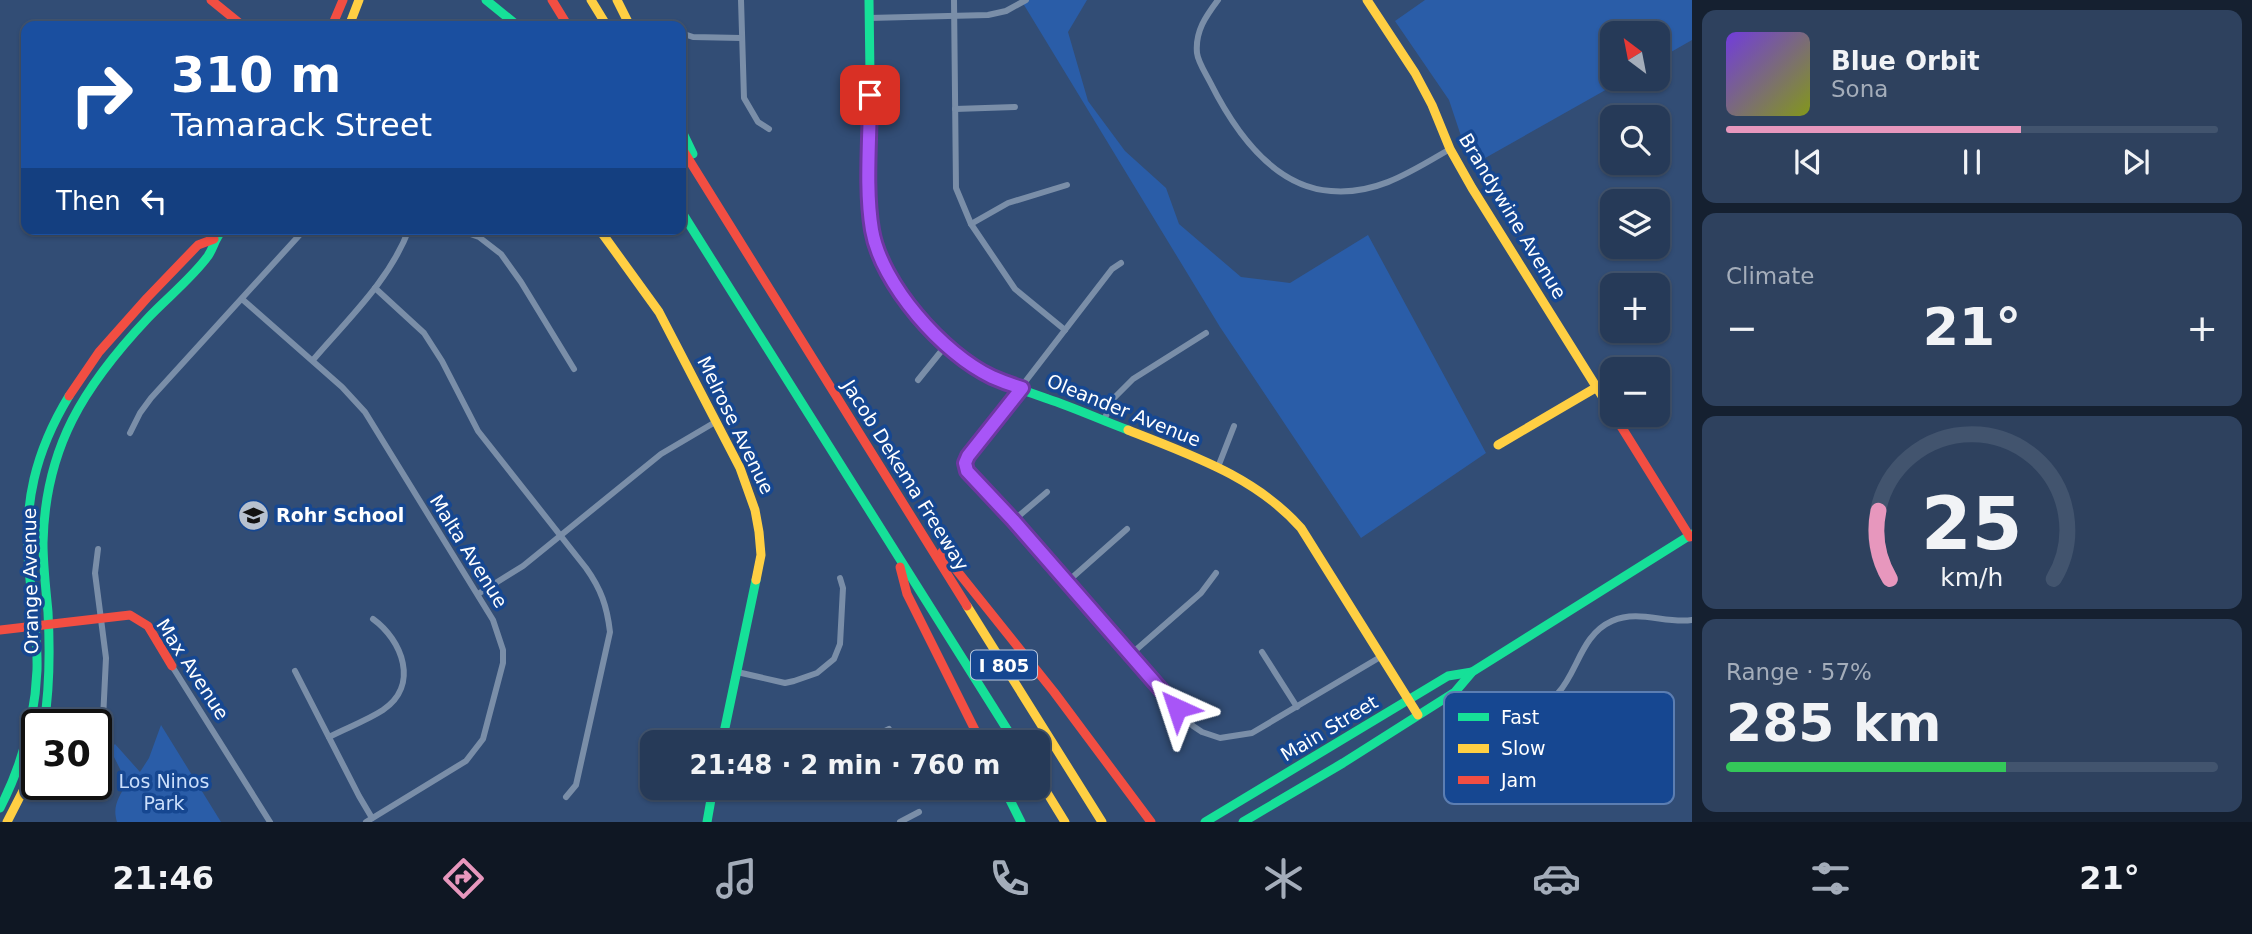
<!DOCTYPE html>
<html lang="en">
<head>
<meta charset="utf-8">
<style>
	:root { --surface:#263a58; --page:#2e415e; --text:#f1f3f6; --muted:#a4adba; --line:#42546e; --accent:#e797bd }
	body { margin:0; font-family:"DejaVu Sans",sans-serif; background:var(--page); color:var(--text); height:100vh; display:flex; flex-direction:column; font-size:26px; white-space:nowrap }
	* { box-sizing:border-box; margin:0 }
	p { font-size:23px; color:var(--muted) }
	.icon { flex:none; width:38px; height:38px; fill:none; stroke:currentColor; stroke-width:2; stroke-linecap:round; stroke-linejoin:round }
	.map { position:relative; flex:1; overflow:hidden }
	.details { display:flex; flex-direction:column; gap:10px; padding:10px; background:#152030; width:560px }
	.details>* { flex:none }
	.banner { position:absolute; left:21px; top:21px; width:665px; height:214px; border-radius:14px; box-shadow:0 2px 5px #0004,0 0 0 2px var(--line); background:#1a4fa0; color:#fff; overflow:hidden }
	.needle { width:46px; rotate:328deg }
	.tools { position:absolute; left:1600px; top:21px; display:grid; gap:14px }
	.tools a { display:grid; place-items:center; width:70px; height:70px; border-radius:14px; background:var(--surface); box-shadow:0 2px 5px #0004,0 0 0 2px var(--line); font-size:35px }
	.speed { position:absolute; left:21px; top:709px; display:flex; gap:14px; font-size:35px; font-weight:700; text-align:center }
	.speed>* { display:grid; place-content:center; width:91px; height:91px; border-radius:50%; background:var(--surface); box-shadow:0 2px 5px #0004,0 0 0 2px var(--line); line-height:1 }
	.speed .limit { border:4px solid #111; border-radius:10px; background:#fff; color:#111 }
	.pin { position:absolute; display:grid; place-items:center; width:60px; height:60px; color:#fff; margin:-30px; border-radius:14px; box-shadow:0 4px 10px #0006 }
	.me { position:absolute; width:77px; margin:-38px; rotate:318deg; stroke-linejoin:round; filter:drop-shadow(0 0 5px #0008) }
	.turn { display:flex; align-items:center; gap:24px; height:147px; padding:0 35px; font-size:32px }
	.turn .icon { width:91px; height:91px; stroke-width:2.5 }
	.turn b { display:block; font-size:49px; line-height:60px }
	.then { display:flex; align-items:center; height:66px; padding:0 35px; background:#0003; gap:14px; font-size:26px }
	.big { font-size:52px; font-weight:800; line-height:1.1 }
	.details .widget { flex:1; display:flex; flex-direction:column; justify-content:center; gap:10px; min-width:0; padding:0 24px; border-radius:14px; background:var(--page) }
	.details .dial { align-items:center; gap:0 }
	.dial svg { height:182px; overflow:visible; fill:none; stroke:var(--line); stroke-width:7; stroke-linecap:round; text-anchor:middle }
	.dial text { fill:var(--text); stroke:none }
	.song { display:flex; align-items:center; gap:21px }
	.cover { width:84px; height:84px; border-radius:10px; background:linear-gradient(135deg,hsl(260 70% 55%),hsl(70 70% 35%)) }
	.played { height:7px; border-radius:4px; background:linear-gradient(90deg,var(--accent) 60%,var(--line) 60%) }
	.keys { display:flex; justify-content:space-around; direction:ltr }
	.heat { display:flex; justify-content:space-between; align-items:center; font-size:38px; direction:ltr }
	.charge { height:10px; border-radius:5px; background:linear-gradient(90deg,#34c759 57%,var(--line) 0) }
	.trip { position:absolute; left:640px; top:730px; width:410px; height:70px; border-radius:14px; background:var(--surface); box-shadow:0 2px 5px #0004,0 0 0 2px var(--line); font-weight:800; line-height:70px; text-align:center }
	.tab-bar { display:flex; height:112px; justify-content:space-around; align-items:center; background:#0f1723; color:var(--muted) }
	.tab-bar .icon { width:49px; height:49px }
	.tab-bar .current { color:var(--accent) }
	.tab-bar b { font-size:32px; color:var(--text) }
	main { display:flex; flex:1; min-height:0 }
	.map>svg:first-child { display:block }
	.green { fill:#2a5da8 }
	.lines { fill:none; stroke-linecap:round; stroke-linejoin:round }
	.street { stroke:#7a8ea8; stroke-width:6 }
	.fast { stroke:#16e098; stroke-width:9 }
	.slow { stroke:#ffcf43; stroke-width:9 }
	.jam { stroke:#f24e42; stroke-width:9 }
	.route-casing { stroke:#6d37a1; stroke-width:18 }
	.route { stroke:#a855f7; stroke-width:12 }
	.labels { text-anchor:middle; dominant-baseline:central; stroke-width:7; stroke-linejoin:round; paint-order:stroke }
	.shield { fill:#164791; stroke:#b9c8de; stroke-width:2 }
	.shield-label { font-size:18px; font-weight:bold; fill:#fff }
	.street-label { font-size:19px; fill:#fff; stroke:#164791 }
	.poi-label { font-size:19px; font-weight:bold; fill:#fff; stroke:#164791; text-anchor:start }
	.park-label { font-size:19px; fill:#cbdffb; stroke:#164791 }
	.key { fill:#164791; stroke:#5c7eb2; stroke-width:2 }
	.key-label { font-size:19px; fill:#fff }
</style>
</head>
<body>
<main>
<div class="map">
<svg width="1692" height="822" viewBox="0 0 1692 822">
	<rect width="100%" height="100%" fill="#324d75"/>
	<g class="green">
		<polygon points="1021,0 1087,0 1068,32 1088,101 1125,151 1166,188 1179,224 1241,277 1290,283 1368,235 1486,453 1361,538 1220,327"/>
		<polygon points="1425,0 1692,0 1692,40 1657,60 1657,33 1612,33 1612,79 1625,79 1471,166 1449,100 1395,21"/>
		<path d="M161 725 221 822H117C112 806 119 797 127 783L110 749 115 744 140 772 149 758Z"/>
	</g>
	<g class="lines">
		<g class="street">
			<polyline points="741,0 744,98 758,122 769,129"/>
			<polyline points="954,0 956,188 971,224 1015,289 1065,330"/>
			<path d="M1218 0C1206 16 1195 31 1197 53 1198 62 1206 74 1210 82 1234 130 1273 187 1331 191 1377 195 1412 171 1450 149"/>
			<polyline points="869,18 988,15 1006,11 1026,0"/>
			<polyline points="681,33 693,37 741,38"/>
			<polyline points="955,109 1015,107"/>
			<polyline points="971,224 1008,203 1067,185"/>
			<polyline points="456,229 479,237 501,254 521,282 574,369"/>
			<polyline points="1121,263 1112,269 968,456 965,463 967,471 1014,520 1193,726 1202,732 1220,738 1252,733 1382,656"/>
			<path d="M375 288 424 333 442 361 478 431 586 568C601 589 607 606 610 632L576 785 566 797"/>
			<polyline points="242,299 342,387 365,412 493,620 503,650 503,663 483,739 466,761 366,822"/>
			<path d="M313 360C348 319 390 280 409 229"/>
			<polyline points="918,380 947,344"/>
			<polyline points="1104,420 1114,398 1133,379 1206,333"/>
			<polyline points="130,433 140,413 151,398 305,229"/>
			<polyline points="1218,467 1234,426"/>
			<polyline points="1014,520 1047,492"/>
			<polyline points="98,549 95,573 106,658 102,739"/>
			<polyline points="1066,583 1127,529"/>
			<polyline points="478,594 523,566 661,454 717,421"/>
			<polyline points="1262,652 1297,707"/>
			<polyline points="1130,655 1201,593 1216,573"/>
			<polyline points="172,666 270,822"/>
			<polyline points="295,671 359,796 372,818"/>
			<polyline points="737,672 785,683 794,681 817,673 834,659 840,644 843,588 840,578"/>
			<path d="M1488 708C1500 709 1513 711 1525 709 1580 703 1569 640 1612 621 1639 609 1665 624 1692 620"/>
			<path d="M329 737C346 728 366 721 383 710 420 685 402 640 373 619"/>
			<polyline points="863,742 889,729"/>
			<polyline points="900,822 919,812"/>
		</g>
		<g class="fast">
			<polyline points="486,0 518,26"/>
			<path d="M869 0 872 228C892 294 937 349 998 380 1014 388 1032 393 1048 399 1075 408 1101 420 1128 430"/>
			<polyline points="681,129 693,154"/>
			<polyline points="681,211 1015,742"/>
			<path d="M44 724C50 687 50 650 48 612 46 590 43 566 43 543 45 447 84 386 148 318 166 299 193 277 208 256 214 247 214 240 223 229"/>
			<polyline points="722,742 756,580"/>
			<polyline points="1004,788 1021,822"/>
			<path d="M0 808C22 765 35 719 37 670 38 636 32 603 29 569 23 504 35 452 69 396"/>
			<polyline points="707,822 713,788"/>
			<polyline points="1205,822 1448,676 1472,672"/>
			<polyline points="1243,822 1343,763 1455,692 1472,672 1692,534"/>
		</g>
		<g class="slow">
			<polyline points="591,0 607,26"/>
			<polyline points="617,0 630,26"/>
			<polyline points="1367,0 1415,73 1432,105 1450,149 1472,188 1612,412"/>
			<polyline points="349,26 359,0"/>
			<polyline points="599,229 659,312 740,468 755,510 759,532 761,555 756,580"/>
			<path d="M1128 430C1190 455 1255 476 1301 528L1418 715"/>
			<polyline points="1498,445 1597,387"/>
			<polyline points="967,606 1102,822"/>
			<polyline points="1038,778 1065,822"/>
			<polyline points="7,822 27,783 37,754"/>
		</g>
		<g class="jam">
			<polyline points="211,0 243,26"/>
			<polyline points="552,0 568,26"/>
			<polyline points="332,26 343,0"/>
			<polyline points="681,147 967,606"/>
			<polyline points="69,396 99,352 147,298 198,245 214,239"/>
			<polyline points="1614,415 1690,537"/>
			<polyline points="942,552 1054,692 1151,822"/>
			<polyline points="900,567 907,594 981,742"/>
			<polyline points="0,630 130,615 148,626 172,666"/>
		</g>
	</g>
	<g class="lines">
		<defs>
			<path id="route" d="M870 95C870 138 865 188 872 230 881 284 943 354 992 377 1001 381 1012 385 1022 388L968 456 965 463 967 471 1013 520 1177 708"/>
		</defs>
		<use href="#route" class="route-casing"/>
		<use href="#route" class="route"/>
	</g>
	<defs>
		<symbol id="school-disc" viewBox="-11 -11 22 22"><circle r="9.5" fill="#b7c1cf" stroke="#164791"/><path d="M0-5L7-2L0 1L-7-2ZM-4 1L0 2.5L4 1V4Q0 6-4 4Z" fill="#111"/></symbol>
	</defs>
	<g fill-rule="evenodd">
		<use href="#school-disc" x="236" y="498" width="35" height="35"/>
	</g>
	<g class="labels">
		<rect class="shield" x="971" y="650.5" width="66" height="29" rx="5"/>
		<g class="shield-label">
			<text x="1004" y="665">I 805</text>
		</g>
		<g class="street-label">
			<text transform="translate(1513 216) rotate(59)">Brandywine Avenue</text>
			<text transform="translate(1124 410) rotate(22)">Oleander Avenue</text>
			<text transform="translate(736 425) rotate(64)">Melrose Avenue</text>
			<text transform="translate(906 475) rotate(58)">Jacob Dekema Freeway</text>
			<text transform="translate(469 551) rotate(58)">Malta Avenue</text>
			<text transform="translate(30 581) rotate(-91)">Orange Avenue</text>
			<text transform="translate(193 669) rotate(57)">Max Avenue</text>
			<text transform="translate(1329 728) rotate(-31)">Main Street</text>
		</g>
		<g class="poi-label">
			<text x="276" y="515">Rohr School</text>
		</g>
		<g class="park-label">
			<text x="164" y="781">Los Ninos<tspan x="164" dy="22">Park</tspan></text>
		</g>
	</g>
	<rect x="1444" y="692" width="230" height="112" rx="10" class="key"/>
	<rect x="1458" y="713" width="31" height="8" fill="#16e098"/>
	<rect x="1458" y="744" width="31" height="9" fill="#ffcf43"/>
	<rect x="1458" y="776" width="31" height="8" fill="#f24e42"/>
	<g class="key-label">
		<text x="1501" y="724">Fast</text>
		<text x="1501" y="755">Slow</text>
		<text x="1501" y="787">Jam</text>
	</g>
</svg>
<div class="tools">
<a><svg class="needle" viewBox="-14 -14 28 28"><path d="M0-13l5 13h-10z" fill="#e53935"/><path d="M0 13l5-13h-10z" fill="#a4adba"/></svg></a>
<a><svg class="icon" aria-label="search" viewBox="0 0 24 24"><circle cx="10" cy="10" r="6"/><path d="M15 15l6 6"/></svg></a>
<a><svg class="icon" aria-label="layers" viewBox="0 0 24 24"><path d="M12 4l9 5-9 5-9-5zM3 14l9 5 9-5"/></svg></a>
<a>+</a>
<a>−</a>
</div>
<div class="speed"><div class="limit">30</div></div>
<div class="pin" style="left:870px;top:95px;background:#d93025"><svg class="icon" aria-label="arrive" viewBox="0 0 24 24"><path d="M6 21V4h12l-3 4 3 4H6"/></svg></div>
<svg class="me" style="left:1177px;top:708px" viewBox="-20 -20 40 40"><path d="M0-17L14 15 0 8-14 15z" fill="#a855f7" stroke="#fff" stroke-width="4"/></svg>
<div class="trip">21:48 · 2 min · 760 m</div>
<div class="banner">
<div class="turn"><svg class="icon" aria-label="right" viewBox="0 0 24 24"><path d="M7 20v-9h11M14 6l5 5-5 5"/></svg><div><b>310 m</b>Tamarack Street</div></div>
<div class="then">Then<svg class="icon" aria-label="left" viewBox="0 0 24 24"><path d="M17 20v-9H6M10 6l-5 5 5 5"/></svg></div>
</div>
</div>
<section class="details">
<div class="widget">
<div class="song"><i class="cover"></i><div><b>Blue Orbit</b><p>Sona</p></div></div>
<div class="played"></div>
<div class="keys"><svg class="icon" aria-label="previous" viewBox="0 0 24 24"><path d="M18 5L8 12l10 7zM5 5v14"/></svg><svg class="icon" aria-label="pause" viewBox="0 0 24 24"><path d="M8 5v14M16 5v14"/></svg><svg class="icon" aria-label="next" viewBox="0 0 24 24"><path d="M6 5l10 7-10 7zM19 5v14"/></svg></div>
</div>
<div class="widget"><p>Climate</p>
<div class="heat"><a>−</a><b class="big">21°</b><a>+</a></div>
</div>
<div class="widget dial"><svg viewBox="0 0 100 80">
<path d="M14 69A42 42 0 1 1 86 69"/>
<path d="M14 69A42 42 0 0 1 9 39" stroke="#e797bd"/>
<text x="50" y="56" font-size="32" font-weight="700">25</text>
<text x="50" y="72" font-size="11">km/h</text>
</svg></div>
<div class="widget"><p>Range · 57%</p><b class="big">285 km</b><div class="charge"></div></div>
</section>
</main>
<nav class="tab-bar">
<b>21:46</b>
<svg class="icon current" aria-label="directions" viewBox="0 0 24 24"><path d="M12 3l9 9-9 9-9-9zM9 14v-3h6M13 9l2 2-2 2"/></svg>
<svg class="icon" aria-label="music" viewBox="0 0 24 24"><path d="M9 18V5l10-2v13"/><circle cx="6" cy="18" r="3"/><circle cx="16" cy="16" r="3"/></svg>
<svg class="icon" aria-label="phone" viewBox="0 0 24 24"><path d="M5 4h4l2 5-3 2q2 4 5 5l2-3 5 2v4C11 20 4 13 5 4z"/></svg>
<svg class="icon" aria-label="climate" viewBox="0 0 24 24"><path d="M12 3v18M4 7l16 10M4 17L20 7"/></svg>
<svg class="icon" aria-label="car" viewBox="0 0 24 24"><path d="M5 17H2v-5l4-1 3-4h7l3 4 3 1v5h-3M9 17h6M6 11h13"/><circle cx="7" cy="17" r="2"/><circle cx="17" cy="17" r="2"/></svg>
<svg class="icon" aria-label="filters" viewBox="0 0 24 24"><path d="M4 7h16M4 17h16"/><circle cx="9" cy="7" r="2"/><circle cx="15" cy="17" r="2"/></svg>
<b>21°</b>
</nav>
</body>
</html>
